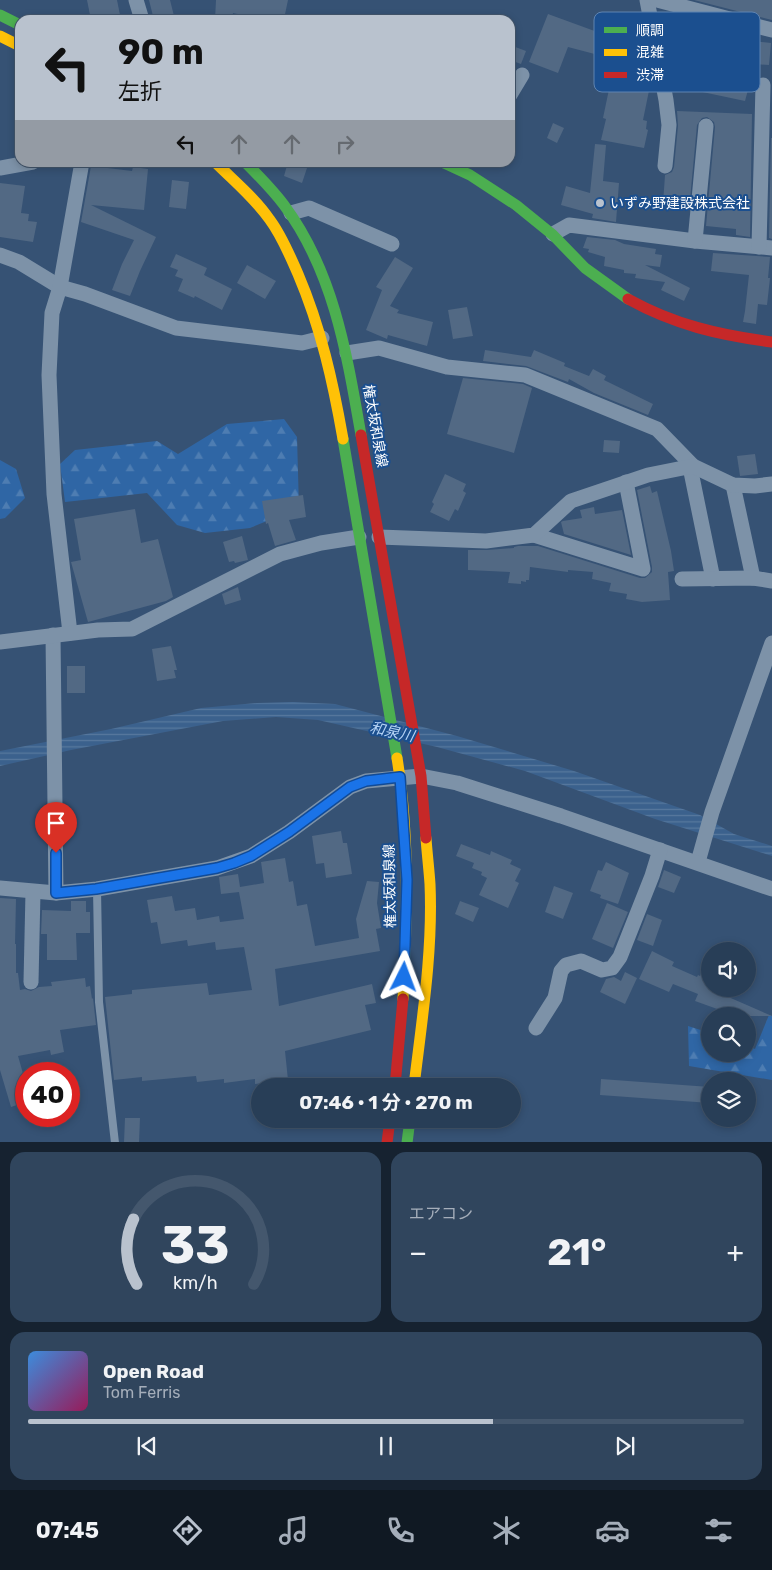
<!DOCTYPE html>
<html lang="ja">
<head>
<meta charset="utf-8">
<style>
	:root { --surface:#283e57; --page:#30455d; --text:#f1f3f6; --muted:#a5aeba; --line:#44576d; --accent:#b9c2ce }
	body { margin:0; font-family:Rubik,"Noto Sans JP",sans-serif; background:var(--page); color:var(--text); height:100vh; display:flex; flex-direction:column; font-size:19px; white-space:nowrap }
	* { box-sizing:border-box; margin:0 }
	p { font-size:16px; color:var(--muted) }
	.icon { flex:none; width:28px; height:28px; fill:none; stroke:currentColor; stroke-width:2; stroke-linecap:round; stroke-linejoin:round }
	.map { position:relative; height:1142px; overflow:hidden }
	.details { display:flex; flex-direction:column; gap:10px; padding:10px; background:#162230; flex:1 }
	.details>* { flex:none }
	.guide { position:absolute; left:15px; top:15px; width:500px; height:152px; border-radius:15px; box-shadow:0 2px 8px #0003,0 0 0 1px var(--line); background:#b9c2ce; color:#111; overflow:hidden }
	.buttons { position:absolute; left:701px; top:942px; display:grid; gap:10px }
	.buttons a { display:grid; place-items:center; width:55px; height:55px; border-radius:50%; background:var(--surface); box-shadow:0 2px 8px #0003,0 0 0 1px var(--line); font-size:25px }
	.speed { position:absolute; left:15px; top:1062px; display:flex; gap:10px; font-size:25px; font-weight:700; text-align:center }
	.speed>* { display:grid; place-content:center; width:65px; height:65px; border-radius:50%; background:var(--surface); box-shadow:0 2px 8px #0003,0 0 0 1px var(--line); line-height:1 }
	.speed .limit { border:8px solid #d22; background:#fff; color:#111 }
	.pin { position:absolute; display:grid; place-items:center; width:42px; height:42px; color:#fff; margin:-51px -21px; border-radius:50% 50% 50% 0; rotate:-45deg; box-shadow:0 0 5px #0007 }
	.pin .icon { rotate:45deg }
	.me { position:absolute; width:55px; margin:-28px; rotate:3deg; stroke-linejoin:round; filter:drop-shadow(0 0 4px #0008) }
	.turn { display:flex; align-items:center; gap:18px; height:105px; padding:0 20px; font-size:22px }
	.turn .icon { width:65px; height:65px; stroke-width:2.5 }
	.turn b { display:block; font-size:35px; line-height:42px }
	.lanes { display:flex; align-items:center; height:48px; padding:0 20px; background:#0003; justify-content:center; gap:25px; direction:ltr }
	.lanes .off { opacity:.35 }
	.big { font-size:38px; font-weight:700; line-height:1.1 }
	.details .card { flex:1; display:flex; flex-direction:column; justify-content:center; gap:8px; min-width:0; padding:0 18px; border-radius:15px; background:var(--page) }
	.details .dial { align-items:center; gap:0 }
	.dial svg { height:130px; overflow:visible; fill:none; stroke:var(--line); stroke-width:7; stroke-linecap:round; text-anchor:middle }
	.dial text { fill:var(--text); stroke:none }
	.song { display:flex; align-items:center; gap:15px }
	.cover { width:60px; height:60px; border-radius:8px; background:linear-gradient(135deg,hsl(210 70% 55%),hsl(330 70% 35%)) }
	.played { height:5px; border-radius:2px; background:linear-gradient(90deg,var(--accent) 65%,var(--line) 65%) }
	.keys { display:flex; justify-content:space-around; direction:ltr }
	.heat { display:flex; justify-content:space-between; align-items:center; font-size:28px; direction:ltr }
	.details .tiles { flex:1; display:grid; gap:10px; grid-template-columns:1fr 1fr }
	.card:last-child { grid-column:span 2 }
	.trip { position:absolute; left:251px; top:1078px; width:270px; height:50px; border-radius:25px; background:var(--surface); box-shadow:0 2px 8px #0003,0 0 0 1px var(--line); font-weight:700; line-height:50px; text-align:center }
	.menu { display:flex; height:80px; justify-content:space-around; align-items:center; background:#101923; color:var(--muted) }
	.menu .icon { width:35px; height:35px }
	.menu .selected { color:var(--accent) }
	.menu b { font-size:22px; color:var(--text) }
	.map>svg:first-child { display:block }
	.forest { fill:url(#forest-firs) }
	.water { fill:url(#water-rules) }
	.building { fill:#526984 }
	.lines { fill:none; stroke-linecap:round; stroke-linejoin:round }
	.lane { stroke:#7d92a8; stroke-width:8 }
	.street { stroke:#7d92a8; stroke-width:15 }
	.fast { stroke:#4caf50; stroke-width:11 }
	.slow { stroke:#ffc107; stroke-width:11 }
	.jam { stroke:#c62828; stroke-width:11 }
	.route-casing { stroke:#114b97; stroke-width:12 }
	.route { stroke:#1a73e8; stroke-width:9 }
	.poi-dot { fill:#b9c2ce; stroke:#1b4f8f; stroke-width:2 }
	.labels { text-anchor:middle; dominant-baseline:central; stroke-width:4; stroke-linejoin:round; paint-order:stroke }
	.poi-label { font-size:14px; fill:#fff; stroke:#1b4f8f; text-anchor:start }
	.street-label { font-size:14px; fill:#fff; stroke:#1b4f8f }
	.water-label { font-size:15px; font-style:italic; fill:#b5d3f5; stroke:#1b4f8f }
	.key { fill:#1b4f8f; stroke:#5f84b1; stroke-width:1 }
	.key-label { font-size:14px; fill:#fff }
</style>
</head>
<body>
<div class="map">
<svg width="772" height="1143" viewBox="0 0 772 1143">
	<defs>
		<pattern id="forest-firs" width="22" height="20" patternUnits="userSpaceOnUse" patternTransform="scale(1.25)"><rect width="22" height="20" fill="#2f66a5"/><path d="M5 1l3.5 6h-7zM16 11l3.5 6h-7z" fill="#4e7db2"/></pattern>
		<pattern id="water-rules" width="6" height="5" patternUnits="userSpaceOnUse" patternTransform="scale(1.25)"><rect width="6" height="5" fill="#3b618d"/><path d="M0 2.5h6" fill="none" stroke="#58799e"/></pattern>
	</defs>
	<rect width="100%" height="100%" fill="#365274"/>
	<g class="forest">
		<polygon points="284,419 297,437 299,508 250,528 205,533 177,525 147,493 65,502 60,464 75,450 157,441 178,454 227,424"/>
		<polygon points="0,460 16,469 25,498 5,518 0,519"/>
		<polygon points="769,1015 772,1016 772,1080 689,1066 688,1026 710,1033 710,1054 748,1054 748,1046 755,1049"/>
	</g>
	<polygon class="water" points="293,702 335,704 457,736 574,771 700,815 734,834 772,846 772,856 655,819 525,771 437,747 318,720 276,717 223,721 71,750 0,766 0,751 111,729 201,708 257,703"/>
	<g class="building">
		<polygon points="87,0 117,0 121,20 91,20"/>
		<polygon points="149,0 170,0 175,20 154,20"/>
		<polygon points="216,0 288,0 284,19 267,15 266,20 233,13 232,20 215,20"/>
		<polygon points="694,0 772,0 772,20"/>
		<polygon points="664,12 733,30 731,39 771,43 769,65 755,64 745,101 674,86 676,45 665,43 661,22"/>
		<polygon points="548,14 611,37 606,57 568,47 558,73 529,62"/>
		<polygon points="510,45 526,51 521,64 510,60"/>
		<polygon points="635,70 651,74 652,76 643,120 647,121 646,129 648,130 644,148 601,140 606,119 603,118 612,75 633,79"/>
		<polygon points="677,111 752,114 750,237 736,235 736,229 706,226 715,127 714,122 707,117 702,118 697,125 689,210 674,209 674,205 663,204 665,175 672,172 674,167 678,126"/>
		<polygon points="553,123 564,128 557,143 547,138"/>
		<polygon points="771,138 772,138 772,239 769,238"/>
		<polygon points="595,144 606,145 603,181 619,183 616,222 592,218 593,214 561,205 566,186 590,193"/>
		<polygon points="288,162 309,162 302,183 284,176"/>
		<polygon points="91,166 132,171 133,167 148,169 144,210 91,205 156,237 140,271 130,296 112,290 122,264 134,240 81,222"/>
		<polygon points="172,180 189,182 186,209 169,207"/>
		<polygon points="0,183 25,186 21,213 29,214 28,221 37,222 33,242 0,237"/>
		<polygon points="587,237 615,240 624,244 656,249 655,254 662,255 660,267 645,265 690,288 684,301 661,290 665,282 635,278 636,274 624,273 624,270 604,266 605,257 588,252 589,249 583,248"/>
		<polygon points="713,253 770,257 768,278 770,278 767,305 758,304 756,324 743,322 745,311 749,275 711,271"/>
		<polygon points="176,254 207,268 204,275 232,289 222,310 195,296 194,298 178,291 183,279 175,276 178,270 170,267"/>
		<polygon points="395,257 413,268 390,306 399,310 397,313 433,322 427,346 388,335 387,339 366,330 382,290 376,287"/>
		<polygon points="247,265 276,281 265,299 237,283"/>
		<polygon points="467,307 473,336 453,339 448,310"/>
		<polygon points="485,350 531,357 534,350 565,363 564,366 589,376 593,369 606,376 604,380 653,404 648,415 594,393 569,379 568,382 526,366 483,361"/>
		<polygon points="463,378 523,384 532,388 514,453 447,434"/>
		<polygon points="604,440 620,441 619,453 603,452"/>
		<polygon points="755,454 758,474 740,476 737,456"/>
		<polygon points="445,474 466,484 463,491 466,493 458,511 455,509 449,521 430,512 434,504 432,502"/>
		<polygon points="650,486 652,493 657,491 671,551 674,571 668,572 670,600 642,602 626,599 627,594 609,591 611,583 592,579 593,572 568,570 568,572 530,567 529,580 526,580 526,582 521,581 521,584 508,583 510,572 468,570 468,550 487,550 514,548 514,547 518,546 538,546 640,578 645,578 652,572 652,567 637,490"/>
		<polygon points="303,495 306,517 289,520 296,540 275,546 268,523 266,524 262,501"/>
		<polygon points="594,507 595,514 622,510 631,555 564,534 561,522 563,521 582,518 580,510"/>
		<polygon points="135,509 141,543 158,539 173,597 166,601 88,622 71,562 81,560 74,519"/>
		<polygon points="242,536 248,560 235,563 234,561 229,562 223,542"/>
		<polygon points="238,587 241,600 225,605 222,594"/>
		<polygon points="171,646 177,670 174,670 176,678 157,681 152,649"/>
		<rect x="67" y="666" width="18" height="27"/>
		<polygon points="341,831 343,843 347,843 352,874 326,878 324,863 316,864 312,836"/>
		<polygon points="461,844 490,855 491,851 512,860 510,864 521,869 515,881 519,883 508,908 479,895 487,878 481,875 482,872 472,868 474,863 456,856"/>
		<polygon points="285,858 289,882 293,881 297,906 307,904 315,946 359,938 356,919 367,881 379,882 377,903 381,928 376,929 380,951 275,969 279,1006 372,984 376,1003 365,1005 371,1030 285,1051 288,1080 255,1084 255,1079 224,1083 224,1079 197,1082 196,1076 142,1081 142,1077 114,1080 105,997 132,994 132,990 207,983 209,995 252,990 244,947 216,950 215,942 188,946 187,940 161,944 157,922 151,923 147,900 172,896 175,911 195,908 197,920 219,916 220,922 244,919 239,892 221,894 219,877 238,874 240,887 264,883 261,862"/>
		<polygon points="606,862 629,873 618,904 600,898 601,895 590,891 598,870 602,871"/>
		<polygon points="664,870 681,877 674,893 658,887"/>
		<polygon points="554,886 573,893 563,919 545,912"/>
		<polygon points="0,898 16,899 15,944 16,944 16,973 18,973 20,990 25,989 31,991 39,987 52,986 51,982 85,978 86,987 90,986 92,999 93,998 96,1025 60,1030 64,1052 51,1055 50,1050 18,1056 26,1084 26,1102 11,1107 0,1070"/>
		<polygon points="71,901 86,901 86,912 90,912 90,933 76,933 77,960 47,960 47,934 41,934 42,910 71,911"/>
		<polygon points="460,901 479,908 473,922 455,914"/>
		<polygon points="607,903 628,912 613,948 592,939"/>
		<polygon points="647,914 662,920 653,946 637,940"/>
		<polygon points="652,951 674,962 672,966 697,977 698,975 700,976 706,955 710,955 710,989 772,1016 718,1016 720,1010 695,1001 698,994 673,984 669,992 639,979"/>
		<polygon points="625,972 637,978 625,1004 600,992 606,979 614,977 621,981"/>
		<polygon points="601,1079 710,1087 710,1103 600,1095"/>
		<polygon points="125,1118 140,1118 139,1143 124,1143"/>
	</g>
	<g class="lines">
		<polyline class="lane" points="97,889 99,1002 115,1143"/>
		<g class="street">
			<polyline points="136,0 142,20"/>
			<polyline points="647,0 666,100 669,125 665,166"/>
			<polyline points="657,0 772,30"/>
			<polyline points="510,95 522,75"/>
			<polyline points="0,168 33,162"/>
			<polyline points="291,213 309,208 392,244"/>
			<polyline points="553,234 569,225 695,241 772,248"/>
			<polyline points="695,241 706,126"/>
			<polyline points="759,247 763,85"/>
			<polyline points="0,255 19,262 60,287 85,294 176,328 302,343 322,338"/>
			<polyline points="347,353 379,348 447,367 525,375 657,429 693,466"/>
			<polyline points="690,467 713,579"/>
			<polyline points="733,485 753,578"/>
			<polyline points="534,535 643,569 626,482"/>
			<polyline points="379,537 486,541 534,535 571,501 648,475 693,466 733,485 755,486 772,484"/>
			<polyline points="682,579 753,578 772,581"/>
			<polyline points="70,633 54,494 49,375 52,313 60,287 82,162"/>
			<polyline points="53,635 56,893"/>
			<polyline points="0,642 98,630 132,629 280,554 321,543 359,537"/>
			<polyline points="698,862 712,812 772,643"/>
			<polyline points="0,888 56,893 97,889 217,868 251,856 289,832 350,787 366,781 421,776 457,783 561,816 772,889"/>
			<polyline points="31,982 33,892"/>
			<polyline points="536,1028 555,998 561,971 566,965 581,961 602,970 612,968 620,957 652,876 660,850"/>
		</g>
		<g class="fast">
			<polyline points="0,15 20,25"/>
			<path d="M245 162C259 176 272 189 284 205 334 272 347 355 361 435"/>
			<polyline points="442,162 470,175 516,205 553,235 585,268 628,299"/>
			<polyline points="343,439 397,758"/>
			<polyline points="407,1143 410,1119"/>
		</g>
		<g class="slow">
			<polyline points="0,36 20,46"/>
			<path d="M215 162C234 181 255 198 270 220 282 236 290 256 298 274 321 328 333 382 343 439"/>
			<path d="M397 758C410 837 407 919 403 999"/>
			<path d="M414 1086C422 1019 433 951 430 884 429 869 427 853 426 838"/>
		</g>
		<g class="jam">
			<path d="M628 299C675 325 719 335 772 342"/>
			<polyline points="361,435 421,776 426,838"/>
			<polyline points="395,1086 403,999"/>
			<polyline points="387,1143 390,1119"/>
		</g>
	</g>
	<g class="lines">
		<defs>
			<polyline id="route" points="56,853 56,893 96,889 217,868 234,863 251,856 289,832 350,787 366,781 400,777 407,880 404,977"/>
		</defs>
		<use href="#route" class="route-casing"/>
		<use href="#route" class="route"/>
	</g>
	<circle class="poi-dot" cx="600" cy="203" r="5"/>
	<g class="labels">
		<g class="poi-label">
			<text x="610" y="203">いずみ野建設株式会社</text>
		</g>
		<g class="street-label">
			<text transform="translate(375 426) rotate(80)">権太坂和泉線</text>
			<text transform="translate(390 886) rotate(-91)">権太坂和泉線</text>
		</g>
		<g class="water-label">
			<text transform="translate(392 732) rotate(12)">和泉川</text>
		</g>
	</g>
	<rect x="594" y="12" width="166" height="80" rx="8" class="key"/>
	<rect x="604" y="27" width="23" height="6" fill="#4caf50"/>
	<rect x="604" y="49" width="23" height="7" fill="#ffc107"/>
	<rect x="604" y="72" width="23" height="6" fill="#c62828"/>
	<g class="key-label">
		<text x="636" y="35">順調</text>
		<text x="636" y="57">混雑</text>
		<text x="636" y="80">渋滞</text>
	</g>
</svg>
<div class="buttons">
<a><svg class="icon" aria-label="sound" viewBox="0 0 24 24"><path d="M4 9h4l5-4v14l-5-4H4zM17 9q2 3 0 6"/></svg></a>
<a><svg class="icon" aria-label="search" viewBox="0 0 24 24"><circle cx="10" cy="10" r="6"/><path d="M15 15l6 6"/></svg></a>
<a><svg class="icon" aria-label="layers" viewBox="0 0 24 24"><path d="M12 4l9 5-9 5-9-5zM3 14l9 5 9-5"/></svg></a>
</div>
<div class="speed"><div class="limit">40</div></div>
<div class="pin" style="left:56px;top:853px;background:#d93025"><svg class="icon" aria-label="arrive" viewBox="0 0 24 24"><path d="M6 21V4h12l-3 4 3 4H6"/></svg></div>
<svg class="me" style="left:404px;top:977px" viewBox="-20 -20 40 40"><path d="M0-17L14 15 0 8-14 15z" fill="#1a73e8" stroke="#fff" stroke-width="4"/></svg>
<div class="trip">07:46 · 1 分 · 270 m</div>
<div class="guide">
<div class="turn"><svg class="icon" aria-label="left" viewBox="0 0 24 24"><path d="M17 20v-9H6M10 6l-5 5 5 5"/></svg><div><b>90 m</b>左折</div></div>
<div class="lanes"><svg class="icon" aria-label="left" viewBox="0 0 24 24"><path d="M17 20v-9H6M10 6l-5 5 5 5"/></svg><svg class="icon off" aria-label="ahead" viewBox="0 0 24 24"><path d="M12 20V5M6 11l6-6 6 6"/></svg><svg class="icon off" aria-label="ahead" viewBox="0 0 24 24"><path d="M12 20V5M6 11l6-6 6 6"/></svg><svg class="icon off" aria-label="right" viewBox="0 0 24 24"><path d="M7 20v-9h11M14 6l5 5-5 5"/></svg></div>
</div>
</div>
<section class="details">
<div class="tiles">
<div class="card dial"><svg viewBox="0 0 100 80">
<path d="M14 69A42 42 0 1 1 86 69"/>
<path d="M14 69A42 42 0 0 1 12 29" stroke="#b9c2ce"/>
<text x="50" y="56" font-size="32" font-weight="700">33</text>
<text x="50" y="72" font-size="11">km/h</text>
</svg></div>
<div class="card"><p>エアコン</p>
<div class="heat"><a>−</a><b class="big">21°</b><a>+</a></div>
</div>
<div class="card">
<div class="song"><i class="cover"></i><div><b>Open Road</b><p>Tom Ferris</p></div></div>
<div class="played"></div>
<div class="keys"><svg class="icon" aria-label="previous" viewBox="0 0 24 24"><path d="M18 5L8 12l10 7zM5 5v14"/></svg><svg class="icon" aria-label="pause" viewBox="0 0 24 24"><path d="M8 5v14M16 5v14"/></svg><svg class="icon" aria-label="next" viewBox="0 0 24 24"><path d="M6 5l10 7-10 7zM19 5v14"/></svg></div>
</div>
</div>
</section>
<nav class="menu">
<b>07:45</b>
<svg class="icon selected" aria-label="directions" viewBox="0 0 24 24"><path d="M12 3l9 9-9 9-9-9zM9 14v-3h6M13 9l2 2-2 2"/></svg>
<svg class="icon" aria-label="music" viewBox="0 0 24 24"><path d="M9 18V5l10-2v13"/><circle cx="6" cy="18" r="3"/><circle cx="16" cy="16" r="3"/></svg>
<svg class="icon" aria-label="phone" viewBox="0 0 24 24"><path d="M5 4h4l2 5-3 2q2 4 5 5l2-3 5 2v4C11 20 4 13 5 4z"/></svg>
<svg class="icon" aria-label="climate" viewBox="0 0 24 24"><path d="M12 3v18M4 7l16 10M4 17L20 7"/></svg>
<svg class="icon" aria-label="car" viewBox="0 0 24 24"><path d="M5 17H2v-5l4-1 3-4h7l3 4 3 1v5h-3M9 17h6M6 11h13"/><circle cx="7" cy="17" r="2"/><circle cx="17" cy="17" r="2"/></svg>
<svg class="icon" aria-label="filters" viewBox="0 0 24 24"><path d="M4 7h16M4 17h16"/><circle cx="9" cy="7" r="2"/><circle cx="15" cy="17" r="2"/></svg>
</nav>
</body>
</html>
